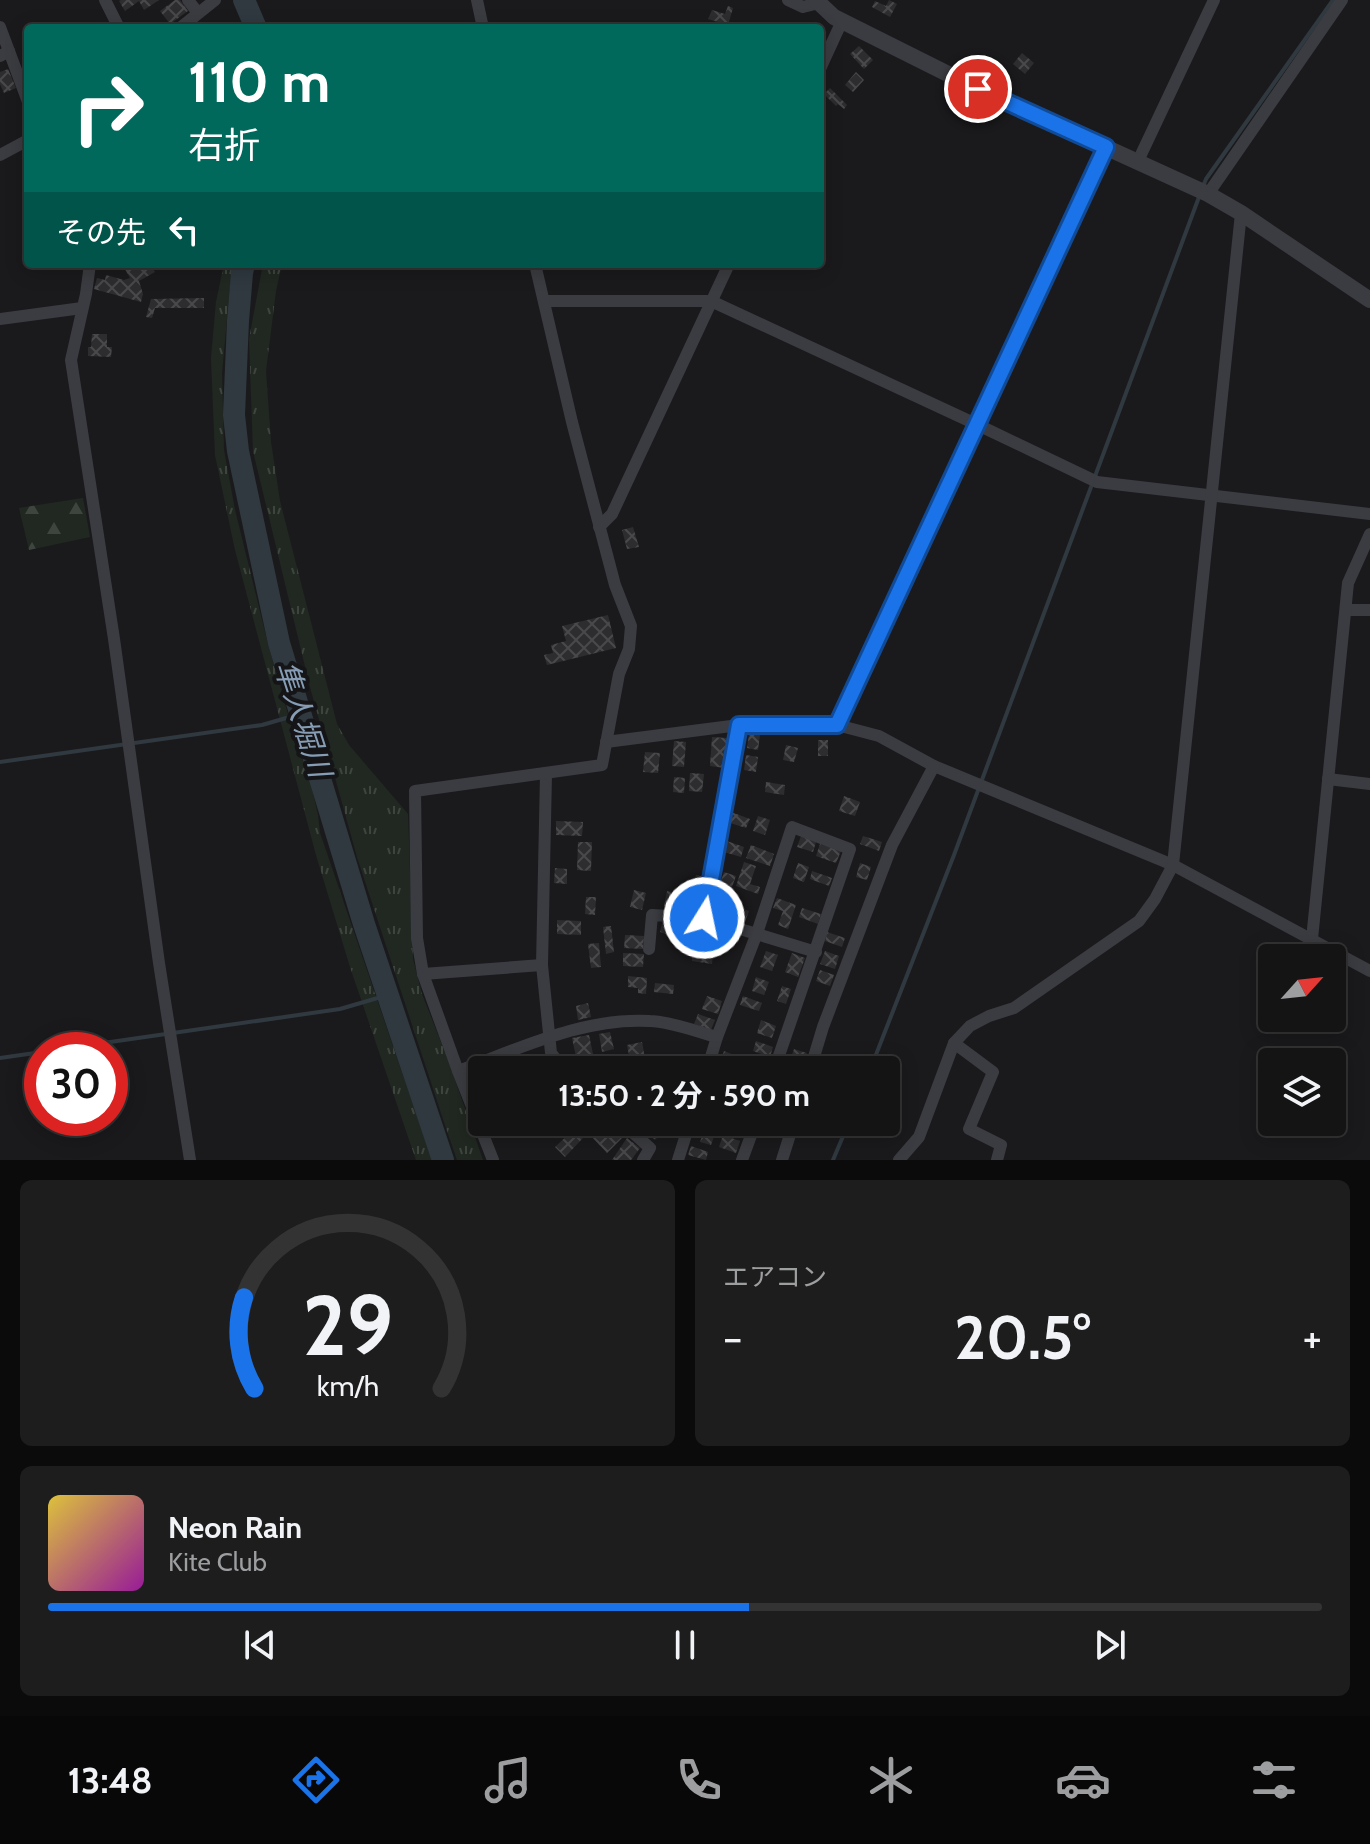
<!DOCTYPE html>
<html lang="ja">
<head>
<meta charset="utf-8">
<style>
	:root { --surface:#141415; --page:#1d1d1e; --text:#f1f3f6; --muted:#9d9ea0; --line:#333334; --accent:#1a73e8 }
	body { margin:0; font-family:Cabin,"Noto Sans JP",sans-serif; background:var(--page); color:var(--text); height:100vh; display:flex; flex-direction:column; font-size:30px; white-space:nowrap }
	* { box-sizing:border-box; margin:0 }
	p { font-size:26px; color:var(--muted) }
	.icon { flex:none; width:44px; height:44px; fill:none; stroke:currentColor; stroke-width:2; stroke-linecap:round; stroke-linejoin:round }
	.map { position:relative; height:1160px; overflow:hidden }
	.sheet { display:flex; flex-direction:column; gap:20px; padding:20px; background:#0b0b0c; flex:1 }
	.sheet>* { flex:none }
	.hud { position:absolute; left:24px; top:24px; width:800px; height:244px; border-radius:8px; box-shadow:0 4px 20px #0003,0 0 0 2px var(--line); background:#00695c; color:#fff; overflow:hidden }
	.needle { width:52px; rotate:63deg }
	.tools { position:absolute; left:1258px; top:944px; display:grid; gap:16px }
	.tools a { display:grid; place-items:center; width:88px; height:88px; border-radius:8px; background:var(--surface); box-shadow:0 4px 20px #0003,0 0 0 2px var(--line); font-size:40px }
	.speed { position:absolute; left:24px; top:1032px; display:flex; gap:16px; font-size:40px; font-weight:700; text-align:center }
	.speed>* { display:grid; place-content:center; width:104px; height:104px; border-radius:50%; background:var(--surface); box-shadow:0 4px 20px #0003,0 0 0 2px var(--line); line-height:1 }
	.speed .limit { border:12px solid #d22; background:#fff; color:#111 }
	.pin { position:absolute; display:grid; place-items:center; width:68px; height:68px; color:#fff; margin:-34px; border:4px solid #fff; border-radius:50%; box-shadow:0 2px 8px #0007 }
	.me { position:absolute; width:88px; margin:-44px; rotate:10deg; stroke-linejoin:round; filter:drop-shadow(0 0 6px #0008) }
	.turn { display:flex; align-items:center; gap:28px; height:168px; padding:0 32px; font-size:36px }
	.turn .icon { width:104px; height:104px; stroke-width:2.5 }
	.turn b { display:block; font-size:56px; line-height:68px }
	.then { display:flex; align-items:center; height:76px; padding:0 32px; background:#0003; gap:16px; font-size:30px }
	.big { font-size:60px; font-weight:700; line-height:1.1 }
	.sheet .widget { flex:1; display:flex; flex-direction:column; justify-content:center; gap:12px; min-width:0; padding:0 28px; border-radius:12px; background:var(--page) }
	.sheet .dial { align-items:center; gap:0 }
	.dial svg { height:208px; overflow:visible; fill:none; stroke:var(--line); stroke-width:7; stroke-linecap:round; text-anchor:middle }
	.dial text { fill:var(--text); stroke:none }
	.song { display:flex; align-items:center; gap:24px }
	.cover { width:96px; height:96px; border-radius:12px; background:linear-gradient(135deg,hsl(50 70% 55%),hsl(300 70% 35%)) }
	.played { height:8px; border-radius:4px; background:linear-gradient(90deg,var(--accent) 55%,var(--line) 55%) }
	.keys { display:flex; justify-content:space-around; direction:ltr }
	.heat { display:flex; justify-content:space-between; align-items:center; font-size:44px; direction:ltr }
	.sheet .tiles { flex:1; display:grid; gap:20px; grid-template-columns:1fr 1fr }
	.widget:last-child { grid-column:span 2 }
	.trip { position:absolute; left:468px; top:1056px; width:432px; height:80px; border-radius:8px; background:var(--surface); box-shadow:0 4px 20px #0003,0 0 0 2px var(--line); font-weight:700; line-height:80px; text-align:center }
	.dock { display:flex; height:128px; justify-content:space-around; align-items:center; background:#080808; color:var(--muted) }
	.dock .icon { width:56px; height:56px }
	.dock .current { color:var(--accent) }
	.dock b { font-size:36px; color:var(--text) }
	.map>svg:first-child { display:block }
	.grass { fill:url(#grass-tufts) }
	.forest { fill:url(#forest-firs) }
	.lines { fill:none; stroke-linecap:round; stroke-linejoin:round }
	.stream { stroke:#303940; stroke-width:4 }
	.river { stroke:#303940; stroke-width:22 }
	.building { fill:url(#building-cross-hatch) }
	.minor { stroke:#3b3c41; stroke-width:12 }
	.tertiary { stroke:#3b3c41; stroke-width:16 }
	.route-casing { stroke:#114b97; stroke-width:20 }
	.route { stroke:#1a73e8; stroke-width:14 }
	.labels { text-anchor:middle; dominant-baseline:central; stroke-width:8; stroke-linejoin:round; paint-order:stroke }
	.water-label { font-size:30px; font-style:italic; fill:#869db5; stroke:#151517 }
</style>
</head>
<body>
<div class="map">
<svg width="1370" height="1160" viewBox="0 0 1370 1160">
	<defs>
		<pattern id="grass-tufts" width="24" height="20" patternUnits="userSpaceOnUse" patternTransform="scale(2)"><rect width="24" height="20" fill="#202821"/><path d="M3 7l-1-3M5 7V3M7 7l1-3M15 17l-1-3M17 17v-4M19 17l1-3" fill="none" stroke="#3e453f"/></pattern>
		<pattern id="forest-firs" width="22" height="20" patternUnits="userSpaceOnUse" patternTransform="scale(2)"><rect width="22" height="20" fill="#202821"/><path d="M5 1l3.5 6h-7zM16 11l3.5 6h-7z" fill="#3e453f"/></pattern>
		<pattern id="building-cross-hatch" width="8" height="8" patternUnits="userSpaceOnUse" patternTransform="scale(2)"><rect width="8" height="8" fill="#2d2d30"/><path d="M0 0l8 8M0 8l8-8" fill="none" stroke="#49494c"/></pattern>
	</defs>
	<rect width="100%" height="100%" fill="#1a1a1c"/>
	<g class="grass">
		<polygon points="224,264 235,264 230,286 222,373 224,450 235,510 268,644 299,753 308,772 318,815 320,833 432,1160 416,1160 350,967 316,855 235,550 215,455 211,358 216,302"/>
		<polygon points="263,264 282,264 276,291 266,371 271,442 280,501 337,724 349,745 408,814 413,959 422,994 448,1060 483,1160 457,1160 444,1122 357,857 310,687 253,451 249,339"/>
	</g>
	<polygon class="forest" points="83,498 90,537 29,550 19,508"/>
	<g class="lines">
		<g class="stream">
			<polyline points="1202,189 1206,179 1333,0"/>
			<polyline points="0,762 262,725 300,714"/>
			<polyline points="55,1050 340,1009 388,995"/>
			<polyline points="0,1058 42,1052"/>
			<polyline points="870,1070 954,855 1199,197"/>
			<polyline points="833,1160 849,1122"/>
		</g>
		<g class="river">
			<polyline points="244,0 256,28"/>
			<polyline points="244,264 242,273 238,321 234,415 238,451 279,643 364,924 443,1160"/>
		</g>
	</g>
	<g class="building">
		<polygon points="121,0 159,0 144,10 139,1 125,11 119,1"/>
		<polygon points="175,0 180,0 188,11 170,24 160,11"/>
		<polygon points="889,0 897,4 890,17 872,7 875,1 886,6"/>
		<polygon points="728,6 733,8 728,25 708,19 712,10 725,14"/>
		<polygon points="859,46 873,60 864,69 850,54"/>
		<polygon points="1022,53 1034,63 1025,74 1013,64"/>
		<polygon points="8,69 16,88 4,93 0,84 0,72"/>
		<polygon points="856,72 864,80 853,92 845,85"/>
		<polygon points="830,88 847,105 844,109 838,104 836,106 824,94"/>
		<polygon points="122,264 150,264 155,272 139,281 143,294 141,302 94,289 97,278 105,280 106,275 124,280 130,278"/>
		<polygon points="204,298 204,308 155,308 152,318 146,317 151,299"/>
		<polygon points="92,334 107,334 107,347 112,347 111,357 88,356 88,347 91,347"/>
		<polygon points="633,527 639,547 627,549 622,530"/>
		<polygon points="608,615 616,648 547,665 544,655 553,653 551,645 566,641 562,626"/>
		<polygon points="749,734 760,735 758,750 747,748"/>
		<polygon points="712,737 727,738 725,768 710,766"/>
		<rect x="818" y="740" width="10" height="16"/>
		<polygon points="674,741 686,742 684,767 672,766"/>
		<polygon points="786,745 798,748 794,762 783,760"/>
		<polygon points="645,752 660,753 658,773 643,772"/>
		<polygon points="746,755 758,757 756,772 744,770"/>
		<polygon points="690,773 704,774 702,792 689,791"/>
		<polygon points="674,777 685,778 684,793 673,792"/>
		<polygon points="766,782 785,785 784,795 765,792"/>
		<polygon points="844,796 860,802 855,816 839,811"/>
		<polygon points="731,812 750,819 746,828 727,822"/>
		<polygon points="758,816 770,820 765,835 753,831"/>
		<polygon points="556,821 583,822 582,836 556,835"/>
		<polygon points="801,836 816,842 813,852 797,847"/>
		<polygon points="863,836 882,842 879,851 860,844"/>
		<polygon points="727,841 744,847 741,857 724,852"/>
		<polygon points="578,842 592,842 591,871 577,870"/>
		<polygon points="820,844 841,851 836,863 816,856"/>
		<polygon points="751,845 774,854 770,866 746,858"/>
		<polygon points="744,862 756,866 750,884 760,887 758,894 736,886"/>
		<polygon points="798,863 809,867 804,882 793,878"/>
		<polygon points="860,863 871,867 867,880 856,877"/>
		<polygon points="555,868 567,869 567,884 554,883"/>
		<polygon points="812,871 832,878 829,886 810,879"/>
		<polygon points="724,872 736,876 731,890 719,886"/>
		<polygon points="696,875 704,877 698,902 690,900"/>
		<polygon points="634,890 646,893 642,910 630,907"/>
		<polygon points="667,891 680,894 676,909 664,906"/>
		<polygon points="718,896 730,901 726,914 713,910"/>
		<polygon points="586,897 596,897 595,915 585,914"/>
		<polygon points="777,898 796,905 788,929 778,925 783,911 773,908"/>
		<polygon points="734,906 749,911 745,922 730,917"/>
		<polygon points="802,908 821,914 818,924 799,917"/>
		<polygon points="557,920 581,921 581,935 557,934"/>
		<polygon points="663,920 676,924 673,936 660,932"/>
		<polygon points="611,926 614,952 606,954 603,927"/>
		<polygon points="827,932 845,938 842,947 825,941"/>
		<polygon points="625,935 644,936 643,949 624,948"/>
		<polygon points="599,943 601,967 591,968 588,944"/>
		<polygon points="766,951 778,955 772,971 760,967"/>
		<polygon points="825,951 839,956 835,969 820,964"/>
		<polygon points="623,953 644,954 643,967 623,966"/>
		<polygon points="692,953 713,955 712,964 692,961"/>
		<polygon points="792,953 805,958 798,977 785,972"/>
		<polygon points="820,970 834,975 830,986 816,981"/>
		<polygon points="628,976 647,978 646,994 638,993 638,988 628,987"/>
		<polygon points="756,977 769,982 764,995 752,991"/>
		<polygon points="655,983 674,985 673,994 654,992"/>
		<polygon points="782,986 791,989 786,1004 777,1001"/>
		<polygon points="707,996 722,1001 718,1014 702,1009"/>
		<polygon points="743,996 762,1003 759,1011 740,1005"/>
		<polygon points="588,1003 591,1017 578,1020 576,1006"/>
		<polygon points="698,1014 715,1020 711,1030 694,1024"/>
		<polygon points="761,1020 776,1026 772,1038 757,1033"/>
		<polygon points="610,1032 614,1049 602,1052 599,1034"/>
		<polygon points="589,1035 593,1054 576,1057 572,1038"/>
		<polygon points="756,1041 773,1047 770,1057 753,1051"/>
		<polygon points="642,1042 645,1058 630,1061 627,1045"/>
		<polygon points="794,1049 807,1053 802,1067 789,1063"/>
		<polygon points="724,1051 742,1058 739,1067 721,1060"/>
		<polygon points="663,1055 679,1058 677,1069 661,1066"/>
		<polygon points="750,1055 768,1061 765,1070 757,1070 746,1066"/>
		<polygon points="686,1056 703,1059 701,1069 685,1066"/>
		<polygon points="655,1122 665,1129 655,1140 646,1131"/>
		<polygon points="600,1126 610,1137 616,1131 622,1138 607,1153 590,1135"/>
		<polygon points="705,1127 716,1131 711,1145 700,1142"/>
		<polygon points="575,1128 584,1137 565,1157 555,1147"/>
		<polygon points="723,1135 740,1141 736,1153 719,1147"/>
		<polygon points="627,1138 640,1148 631,1160 612,1160"/>
		<polygon points="691,1146 708,1152 706,1160 688,1155"/>
	</g>
	<g class="lines">
		<g class="minor">
			<polyline points="105,0 119,28"/>
			<polyline points="188,0 198,13"/>
			<polyline points="477,0 483,28"/>
			<polyline points="788,0 803,7 819,3"/>
			<polyline points="0,27 9,51"/>
			<polyline points="180,28 215,0"/>
			<polyline points="0,56 9,51 28,102"/>
			<polyline points="820,69 842,21"/>
			<polyline points="0,155 28,140"/>
			<polyline points="1138,161 1214,0"/>
			<polyline points="1208,194 1342,0"/>
			<polyline points="90,264 86,294 71,360 114,639 159,963 190,1160"/>
			<polyline points="544,301 711,301 978,425 1097,482 1370,514"/>
			<polyline points="0,319 82,308"/>
			<polyline points="599,527 612,514 729,264"/>
			<polyline points="1346,610 1370,610"/>
			<polyline points="739,725 704,918 816,952"/>
			<polyline points="837,725 1106,147"/>
			<polyline points="606,742 739,725 837,725 879,736 934,766 1173,865 1370,971"/>
			<polyline points="546,774 542,965 551,1053 564,1070"/>
			<polyline points="1328,779 1370,784"/>
			<polyline points="1312,939 1348,583 1370,534"/>
			<polyline points="649,949 652,915 704,918"/>
			<polyline points="423,974 542,965"/>
			<polyline points="954,1043 993,1072 969,1129 1001,1145 997,1160"/>
			<polyline points="707,1070 717,1037 757,933 792,827 850,849 774,1070"/>
			<polyline points="810,1070 823,1027 892,845 934,766"/>
			<path d="M458 1071C519 1049 583 1017 650 1021 669 1021 698 1032 717 1037"/>
			<polyline points="621,1122 650,1148 643,1160"/>
			<polyline points="493,1160 458,1071 423,974 417,938 415,791 602,765 619,674 629,649 631,626 615,585 572,422 535,264"/>
			<polyline points="678,1160 690,1122"/>
			<polyline points="742,1160 756,1122"/>
			<polyline points="782,1160 794,1122"/>
			<polyline points="899,1160 919,1137 954,1043 970,1026 989,1016 1014,1008 1139,921 1155,899 1173,865 1241,213"/>
		</g>
		<polyline class="tertiary" points="816,0 834,17 978,89 1208,194 1241,213 1370,300"/>
	</g>
	<g class="lines">
		<defs>
			<polyline id="route" points="704,918 739,725 837,725 1106,147 978,89"/>
		</defs>
		<use href="#route" class="route-casing"/>
		<use href="#route" class="route"/>
	</g>
	<g class="labels">
		<g class="water-label">
			<text transform="translate(303 719) rotate(72)">隼人堀川</text>
		</g>
	</g>
</svg>
<div class="tools">
<a><svg class="needle" viewBox="-14 -14 28 28"><path d="M0-13l5 13h-10z" fill="#e53935"/><path d="M0 13l5-13h-10z" fill="#9d9ea0"/></svg></a>
<a><svg class="icon" aria-label="layers" viewBox="0 0 24 24"><path d="M12 4l9 5-9 5-9-5zM3 14l9 5 9-5"/></svg></a>
</div>
<div class="speed"><div class="limit">30</div></div>
<div class="pin" style="left:978px;top:89px;background:#d93025"><svg class="icon" aria-label="arrive" viewBox="0 0 24 24"><path d="M6 21V4h12l-3 4 3 4H6"/></svg></div>
<svg class="me" style="left:704px;top:918px" viewBox="-20 -20 40 40"><circle r="17" fill="#1a73e8" stroke="#fff" stroke-width="3"/><path d="M0-11L8 9 0 5-8 9z" fill="#fff"/></svg>
<div class="trip">13:50 · 2 分 · 590 m</div>
<div class="hud">
<div class="turn"><svg class="icon" aria-label="right" viewBox="0 0 24 24"><path d="M7 20v-9h11M14 6l5 5-5 5"/></svg><div><b>110 m</b>右折</div></div>
<div class="then">その先<svg class="icon" aria-label="left" viewBox="0 0 24 24"><path d="M17 20v-9H6M10 6l-5 5 5 5"/></svg></div>
</div>
</div>
<section class="sheet">
<div class="tiles">
<div class="widget dial"><svg viewBox="0 0 100 80">
<path d="M14 69A42 42 0 1 1 86 69"/>
<path d="M14 69A42 42 0 0 1 10 34" stroke="#1a73e8"/>
<text x="50" y="56" font-size="32" font-weight="700">29</text>
<text x="50" y="72" font-size="11">km/h</text>
</svg></div>
<div class="widget"><p>エアコン</p>
<div class="heat"><a>−</a><b class="big">20.5°</b><a>+</a></div>
</div>
<div class="widget">
<div class="song"><i class="cover"></i><div><b>Neon Rain</b><p>Kite Club</p></div></div>
<div class="played"></div>
<div class="keys"><svg class="icon" aria-label="previous" viewBox="0 0 24 24"><path d="M18 5L8 12l10 7zM5 5v14"/></svg><svg class="icon" aria-label="pause" viewBox="0 0 24 24"><path d="M8 5v14M16 5v14"/></svg><svg class="icon" aria-label="next" viewBox="0 0 24 24"><path d="M6 5l10 7-10 7zM19 5v14"/></svg></div>
</div>
</div>
</section>
<nav class="dock">
<b>13:48</b>
<svg class="icon current" aria-label="directions" viewBox="0 0 24 24"><path d="M12 3l9 9-9 9-9-9zM9 14v-3h6M13 9l2 2-2 2"/></svg>
<svg class="icon" aria-label="music" viewBox="0 0 24 24"><path d="M9 18V5l10-2v13"/><circle cx="6" cy="18" r="3"/><circle cx="16" cy="16" r="3"/></svg>
<svg class="icon" aria-label="phone" viewBox="0 0 24 24"><path d="M5 4h4l2 5-3 2q2 4 5 5l2-3 5 2v4C11 20 4 13 5 4z"/></svg>
<svg class="icon" aria-label="climate" viewBox="0 0 24 24"><path d="M12 3v18M4 7l16 10M4 17L20 7"/></svg>
<svg class="icon" aria-label="car" viewBox="0 0 24 24"><path d="M5 17H2v-5l4-1 3-4h7l3 4 3 1v5h-3M9 17h6M6 11h13"/><circle cx="7" cy="17" r="2"/><circle cx="17" cy="17" r="2"/></svg>
<svg class="icon" aria-label="filters" viewBox="0 0 24 24"><path d="M4 7h16M4 17h16"/><circle cx="9" cy="7" r="2"/><circle cx="15" cy="17" r="2"/></svg>
</nav>
</body>
</html>
